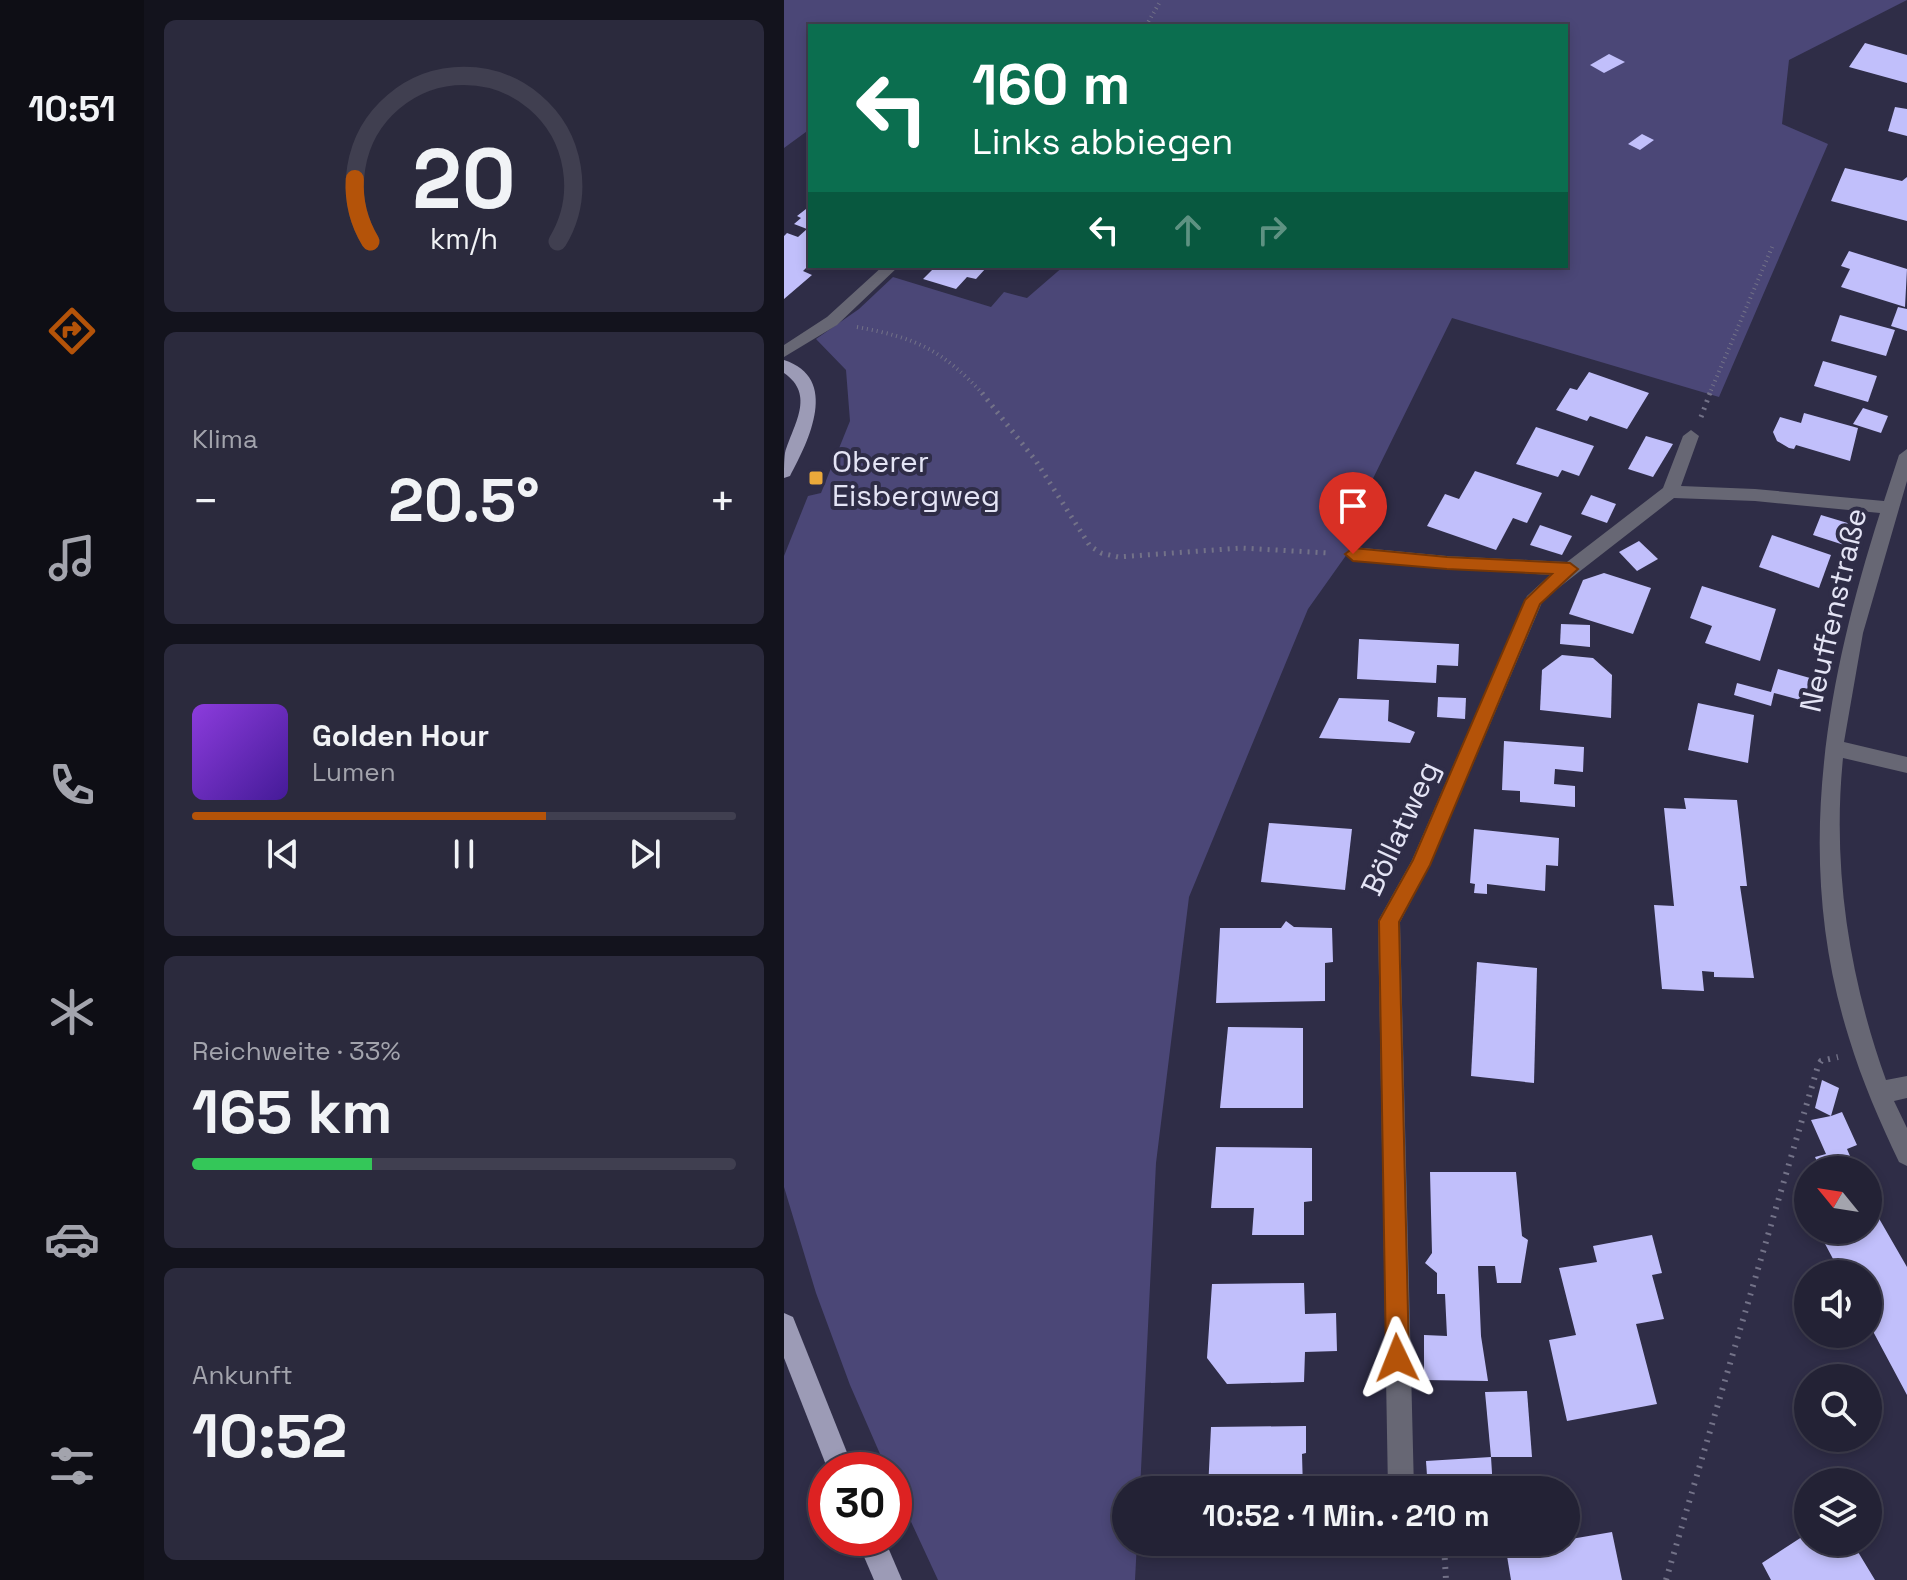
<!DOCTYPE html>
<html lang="de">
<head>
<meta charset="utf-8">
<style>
	:root { --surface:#232235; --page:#2b2a3d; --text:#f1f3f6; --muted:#a3a4ad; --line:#403f50; --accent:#b45309 }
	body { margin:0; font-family:"Space Grotesk",sans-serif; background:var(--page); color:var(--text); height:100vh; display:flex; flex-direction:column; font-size:30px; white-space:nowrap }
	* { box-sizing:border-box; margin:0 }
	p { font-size:26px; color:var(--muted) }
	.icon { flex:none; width:44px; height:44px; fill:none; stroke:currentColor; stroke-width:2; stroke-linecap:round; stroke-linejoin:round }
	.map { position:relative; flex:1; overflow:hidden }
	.panel { display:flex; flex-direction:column; gap:20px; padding:20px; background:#13131d; width:640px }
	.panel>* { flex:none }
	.guide { position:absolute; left:24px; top:24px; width:760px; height:244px; border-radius:0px; box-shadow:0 4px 12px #0003,0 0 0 2px var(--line); background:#0b6e4f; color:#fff; overflow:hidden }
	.needle { width:52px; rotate:300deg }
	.controls { position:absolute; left:1010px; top:1156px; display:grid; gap:16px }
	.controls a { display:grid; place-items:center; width:88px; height:88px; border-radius:50%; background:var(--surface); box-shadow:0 4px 12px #0003,0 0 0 2px var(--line); font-size:40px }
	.speed { position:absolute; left:24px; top:1452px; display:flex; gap:16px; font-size:40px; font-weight:700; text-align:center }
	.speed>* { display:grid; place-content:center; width:104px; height:104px; border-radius:50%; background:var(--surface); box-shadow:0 4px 12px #0003,0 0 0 2px var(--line); line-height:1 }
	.speed .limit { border:12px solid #d22; background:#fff; color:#111 }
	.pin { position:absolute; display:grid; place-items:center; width:68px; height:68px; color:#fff; margin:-82px -34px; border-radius:50% 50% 50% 0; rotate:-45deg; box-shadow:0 0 8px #0007 }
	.pin .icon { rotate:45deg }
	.me { position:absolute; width:88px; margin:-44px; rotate:358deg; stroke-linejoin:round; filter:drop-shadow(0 0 6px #0008) }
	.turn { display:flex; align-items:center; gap:28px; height:168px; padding:0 32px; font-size:36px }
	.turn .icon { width:104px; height:104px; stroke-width:2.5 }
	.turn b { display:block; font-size:56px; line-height:68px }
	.lanes { display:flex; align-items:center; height:76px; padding:0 32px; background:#0003; justify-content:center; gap:40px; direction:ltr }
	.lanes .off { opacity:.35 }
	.big { font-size:60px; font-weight:800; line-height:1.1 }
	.panel .widget { flex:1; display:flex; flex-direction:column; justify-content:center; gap:12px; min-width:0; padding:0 28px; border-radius:12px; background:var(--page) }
	.panel .dial { align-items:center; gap:0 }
	.dial svg { height:208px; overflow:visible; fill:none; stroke:var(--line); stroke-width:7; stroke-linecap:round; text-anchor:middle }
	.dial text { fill:var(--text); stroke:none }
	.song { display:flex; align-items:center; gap:24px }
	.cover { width:96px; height:96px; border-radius:12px; background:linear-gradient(135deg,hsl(270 70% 55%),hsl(260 70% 35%)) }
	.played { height:8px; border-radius:4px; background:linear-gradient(90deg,var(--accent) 65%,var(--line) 65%) }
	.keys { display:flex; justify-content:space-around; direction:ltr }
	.heat { display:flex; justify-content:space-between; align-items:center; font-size:44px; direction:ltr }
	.charge { height:12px; border-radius:6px; background:linear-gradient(90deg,#34c759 33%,var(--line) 0) }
	.trip { position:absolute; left:328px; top:1476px; width:468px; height:80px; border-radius:40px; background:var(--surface); box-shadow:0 4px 12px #0003,0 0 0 2px var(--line); font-weight:800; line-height:80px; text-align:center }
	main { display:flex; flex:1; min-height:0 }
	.menu { display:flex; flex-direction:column; width:144px; justify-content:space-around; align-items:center; background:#0e0e15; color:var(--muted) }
	.menu .icon { width:56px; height:56px }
	.menu .selected { color:var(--accent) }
	.menu b { font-size:36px; color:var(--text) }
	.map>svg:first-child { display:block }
	.green { fill:#4b4777 }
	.building { fill:#c1bffb }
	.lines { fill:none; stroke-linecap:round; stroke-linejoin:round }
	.path-far2 { stroke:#737288; stroke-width:4; stroke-dasharray:1 4; stroke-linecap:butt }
	.path-far1 { stroke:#737288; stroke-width:5; stroke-dasharray:2 6; stroke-linecap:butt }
	.path { stroke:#737288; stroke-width:6; stroke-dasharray:2 7; stroke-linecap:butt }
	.minor { fill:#676774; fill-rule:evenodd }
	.major { fill:#9c9bb6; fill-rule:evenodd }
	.route { fill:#b45309; stroke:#753606; stroke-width:2 }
	.poi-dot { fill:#eba93a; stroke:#2f2d47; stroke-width:3 }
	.labels { text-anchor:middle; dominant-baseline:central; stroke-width:8; stroke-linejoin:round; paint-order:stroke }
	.poi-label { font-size:30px; fill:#e4e4f5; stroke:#2f2d47; text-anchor:start }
	.street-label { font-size:30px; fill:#e4e4f5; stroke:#2f2d47 }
</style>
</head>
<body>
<main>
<nav class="menu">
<b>10:51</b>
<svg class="icon selected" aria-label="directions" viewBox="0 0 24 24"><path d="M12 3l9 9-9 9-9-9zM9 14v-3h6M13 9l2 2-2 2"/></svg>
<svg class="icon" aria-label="music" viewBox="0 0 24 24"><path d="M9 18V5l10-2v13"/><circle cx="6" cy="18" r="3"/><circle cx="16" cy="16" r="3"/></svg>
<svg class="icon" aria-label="phone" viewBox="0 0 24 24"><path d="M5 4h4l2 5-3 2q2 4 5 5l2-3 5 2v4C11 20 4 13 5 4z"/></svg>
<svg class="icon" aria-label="climate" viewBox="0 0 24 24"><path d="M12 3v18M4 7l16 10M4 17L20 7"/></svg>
<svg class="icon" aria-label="car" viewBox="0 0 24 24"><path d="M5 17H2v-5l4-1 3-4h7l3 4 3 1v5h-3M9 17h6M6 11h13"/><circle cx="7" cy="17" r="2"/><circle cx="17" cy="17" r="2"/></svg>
<svg class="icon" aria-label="filters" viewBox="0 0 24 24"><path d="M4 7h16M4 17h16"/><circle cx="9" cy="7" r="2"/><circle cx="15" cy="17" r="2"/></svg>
</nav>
<section class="panel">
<div class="widget dial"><svg viewBox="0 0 100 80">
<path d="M14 69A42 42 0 1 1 86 69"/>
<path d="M14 69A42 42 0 0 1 8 45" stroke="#b45309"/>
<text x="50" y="56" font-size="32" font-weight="700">20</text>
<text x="50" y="72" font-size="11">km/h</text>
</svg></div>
<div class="widget"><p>Klima</p>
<div class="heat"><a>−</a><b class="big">20.5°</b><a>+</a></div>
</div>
<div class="widget">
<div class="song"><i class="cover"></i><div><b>Golden Hour</b><p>Lumen</p></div></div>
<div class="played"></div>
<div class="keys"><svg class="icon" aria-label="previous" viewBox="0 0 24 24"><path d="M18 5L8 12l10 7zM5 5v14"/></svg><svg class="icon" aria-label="pause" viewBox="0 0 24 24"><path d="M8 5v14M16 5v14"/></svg><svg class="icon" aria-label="next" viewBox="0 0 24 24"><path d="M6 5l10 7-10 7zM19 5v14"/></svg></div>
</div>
<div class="widget"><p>Reichweite · 33%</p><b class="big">165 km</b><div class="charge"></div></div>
<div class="widget"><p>Ankunft</p><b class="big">10:52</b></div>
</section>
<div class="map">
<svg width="1123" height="1580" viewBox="0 0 1123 1580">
	<rect width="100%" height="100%" fill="#2f2d47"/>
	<polygon class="green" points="0,0 1123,0 1005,60 998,124 1044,144 935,397 668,318 573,511 568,547 524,609 405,897 372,1163 356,1490 342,1490 342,1542 353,1542 351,1580 154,1580 110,1485 110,1470 103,1470 66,1385 32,1293 0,1187 0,556 24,496 37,493 66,421 62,370 32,339 75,309 109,277 207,307 220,292 243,298 280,266 322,269 326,266 782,266 782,26 26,26 26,129 0,148"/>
	<g class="building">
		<polygon points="1081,43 1123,55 1123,83 1065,67"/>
		<polygon points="825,54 841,62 820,73 806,65"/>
		<polygon points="1111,107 1123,109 1123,136 1104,131"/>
		<polygon points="858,134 870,140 856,150 844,144"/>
		<polygon points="1061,168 1118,181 1123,177 1123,221 1047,201"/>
		<polygon points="22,209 26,211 26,264 19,271 28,275 0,299 0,236 3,233 14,237 23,229 10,224 17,218 13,216"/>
		<polygon points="1065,251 1123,269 1121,307 1057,287 1066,269 1057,266"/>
		<polygon points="152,266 197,266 202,268 192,279 183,277 172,289 139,279"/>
		<polygon points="1114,307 1123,309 1123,331 1107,326"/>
		<polygon points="1056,315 1111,330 1102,356 1047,341"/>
		<polygon points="1039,361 1093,376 1084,402 1030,386"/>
		<polygon points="805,372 865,393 843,429 806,416 803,421 772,410 786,388 793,390"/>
		<polygon points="1079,408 1104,416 1097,433 1069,424"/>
		<polygon points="1020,413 1074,428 1066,461 1012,445 1010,449 1005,448 993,441 989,432 996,417 1017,423"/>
		<polygon points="752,427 810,446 795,476 778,470 774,477 732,464"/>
		<polygon points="862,436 889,444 869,477 844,469"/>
		<polygon points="691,471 758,493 743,523 729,518 712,550 643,526 661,494 675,499"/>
		<polygon points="807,495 832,504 823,523 797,514"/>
		<polygon points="1037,515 1067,524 1060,545 1029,535"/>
		<polygon points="756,525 788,536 778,555 746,545"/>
		<polygon points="988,535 1047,555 1035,588 975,567"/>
		<polygon points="855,541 874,559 853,571 835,552"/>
		<polygon points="820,573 867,588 849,634 785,614 799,580"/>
		<polygon points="918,586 992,609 976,661 921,643 928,626 906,618"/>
		<polygon points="777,624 806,625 806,647 776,644"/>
		<polygon points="575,639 675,644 674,666 653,665 652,683 573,679"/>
		<polygon points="778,655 809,658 828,675 827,718 756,710 758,670"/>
		<polygon points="994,669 1026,678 1020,701 990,693 987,706 950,695 953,683 987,692"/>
		<polygon points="654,697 682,698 681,719 653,717"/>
		<polygon points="555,698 605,700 604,721 631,732 626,743 535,738"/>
		<polygon points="914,703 970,715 964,763 904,750"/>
		<polygon points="720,741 800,747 799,772 771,769 770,784 791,786 791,807 736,802 736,791 718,790"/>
		<polygon points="900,798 953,800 963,886 956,886 970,978 930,977 930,972 918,971 920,991 878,989 870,905 890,906 880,808 902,809"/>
		<polygon points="485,823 568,829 561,890 477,882"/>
		<polygon points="690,829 775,838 774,866 762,865 761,891 703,884 703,894 690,893 691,884 686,883"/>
		<polygon points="502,921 510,927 548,928 549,962 541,963 541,1001 432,1003 436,928 497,928"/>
		<polygon points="693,962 753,968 750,1083 687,1076"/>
		<polygon points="444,1027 519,1028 519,1108 436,1108"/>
		<polygon points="1038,1080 1055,1088 1047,1116 1058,1112 1073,1145 1063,1149 1072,1170 1037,1170 1031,1157 1042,1154 1027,1120 1047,1116 1031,1108"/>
		<polygon points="432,1147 528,1148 528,1201 520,1202 520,1235 468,1235 470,1208 427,1208"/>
		<polygon points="646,1172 732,1172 738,1236 744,1240 737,1283 713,1283 711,1266 694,1266 697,1336 704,1381 640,1380 640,1335 663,1336 661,1294 653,1294 653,1273 641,1263 648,1253"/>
		<polygon points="1093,1215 1123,1267 1123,1395 1084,1322 1084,1274 1057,1274 1039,1240 1060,1230 1084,1230 1084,1219"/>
		<polygon points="868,1235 878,1273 868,1275 880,1319 852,1324 873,1404 783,1421 765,1340 792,1335 775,1268 813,1262 809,1246"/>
		<polygon points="520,1283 521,1314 552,1313 553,1351 521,1352 520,1382 443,1384 423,1358 428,1284"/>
		<polygon points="743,1391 748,1457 707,1457 701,1392"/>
		<polygon points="522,1426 522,1453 518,1454 519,1490 424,1490 427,1427"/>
		<polygon points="707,1457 709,1490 644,1490 642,1461"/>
		<polygon points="828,1532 838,1580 727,1580 722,1550"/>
		<polygon points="1024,1533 1024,1542 1068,1542 1091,1580 987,1580 978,1563"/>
		<polygon points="434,1542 501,1542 501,1546 433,1545"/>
	</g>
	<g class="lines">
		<g class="path-far2">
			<polyline points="362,26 377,0"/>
			<path d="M73 327C133 338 158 350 200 395"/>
			<polyline points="925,395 989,245"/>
		</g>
		<g class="path-far1">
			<polyline points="198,393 252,461 306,546 317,553 334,557 457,548 544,553"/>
			<polyline points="917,417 926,393"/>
		</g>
		<g class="path">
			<polyline points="656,1542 660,1545 662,1580"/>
			<polyline points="882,1580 1034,1066 1037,1061 1054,1057"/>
		</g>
		<g class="minor">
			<polygon points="99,266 115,266 53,325 0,357 0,345 43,317"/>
			<path d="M907 430 915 436 897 486 971 489 1100 501 1115 455 1123 449V481L1079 633 1060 742 1123 757V773L1059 758C1048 868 1065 977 1102 1080L1123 1076V1098L1110 1101 1123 1128V1166L1115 1162C1096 1122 1078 1081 1065 1038 1009 861 1041 686 1096 513L971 501 890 498 759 600 646 865 616 922 630 1490H604L594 921 628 860 743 596 766 575 569 561 560 554 569 547 663 556 783 562 879 488 899 436Z"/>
		</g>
		<g class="major">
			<path d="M0 360C56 378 25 441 6 476L0 478C0 470 0 460 1 453 9 425 32 395 0 373Z"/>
			<polygon points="0,1313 9,1317 70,1470 44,1470 0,1358"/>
			<polygon points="72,1538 100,1538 118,1580 90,1580"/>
		</g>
	</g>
	<polygon class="route" points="569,548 663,557 786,563 794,569 756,604 646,865 615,922 625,1358 621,1366 613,1369 605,1366 602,1358 595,921 629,860 741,600 768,574 663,569 569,561 561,554"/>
	<rect class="poi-dot" x="24" y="470" width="16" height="16" rx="4"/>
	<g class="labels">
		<g class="poi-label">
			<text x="48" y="461">Oberer<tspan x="48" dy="34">Eisbergweg</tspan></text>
		</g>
		<g class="street-label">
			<text transform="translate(1049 610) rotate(-77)">Neuffenstraße</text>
			<text transform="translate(616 828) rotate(-65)">Böllatweg</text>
		</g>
	</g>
</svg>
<div class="controls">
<a><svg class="needle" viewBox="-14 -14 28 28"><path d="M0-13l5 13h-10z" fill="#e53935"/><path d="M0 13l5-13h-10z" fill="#a3a4ad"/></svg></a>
<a><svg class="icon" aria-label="sound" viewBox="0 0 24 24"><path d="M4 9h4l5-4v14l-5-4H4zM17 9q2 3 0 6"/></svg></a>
<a><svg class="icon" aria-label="search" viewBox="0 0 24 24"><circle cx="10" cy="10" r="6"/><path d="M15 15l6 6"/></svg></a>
<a><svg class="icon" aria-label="layers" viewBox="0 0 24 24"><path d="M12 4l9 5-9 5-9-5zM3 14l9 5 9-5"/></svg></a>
</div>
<div class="speed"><div class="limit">30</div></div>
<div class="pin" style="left:569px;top:554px;background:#d93025"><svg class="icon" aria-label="arrive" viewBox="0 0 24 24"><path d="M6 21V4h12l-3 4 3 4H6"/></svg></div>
<svg class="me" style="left:613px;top:1358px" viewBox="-20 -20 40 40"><path d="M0-17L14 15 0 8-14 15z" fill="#b45309" stroke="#fff" stroke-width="4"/></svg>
<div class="trip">10:52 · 1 Min. · 210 m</div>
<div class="guide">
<div class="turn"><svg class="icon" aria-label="left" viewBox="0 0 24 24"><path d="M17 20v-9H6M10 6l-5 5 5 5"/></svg><div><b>160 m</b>Links abbiegen</div></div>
<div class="lanes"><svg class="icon" aria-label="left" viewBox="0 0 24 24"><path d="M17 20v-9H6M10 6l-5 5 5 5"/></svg><svg class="icon off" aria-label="ahead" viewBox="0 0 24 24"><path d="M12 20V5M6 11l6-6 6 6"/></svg><svg class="icon off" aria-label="right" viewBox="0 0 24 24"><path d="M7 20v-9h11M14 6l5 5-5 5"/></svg></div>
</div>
</div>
</main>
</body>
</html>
